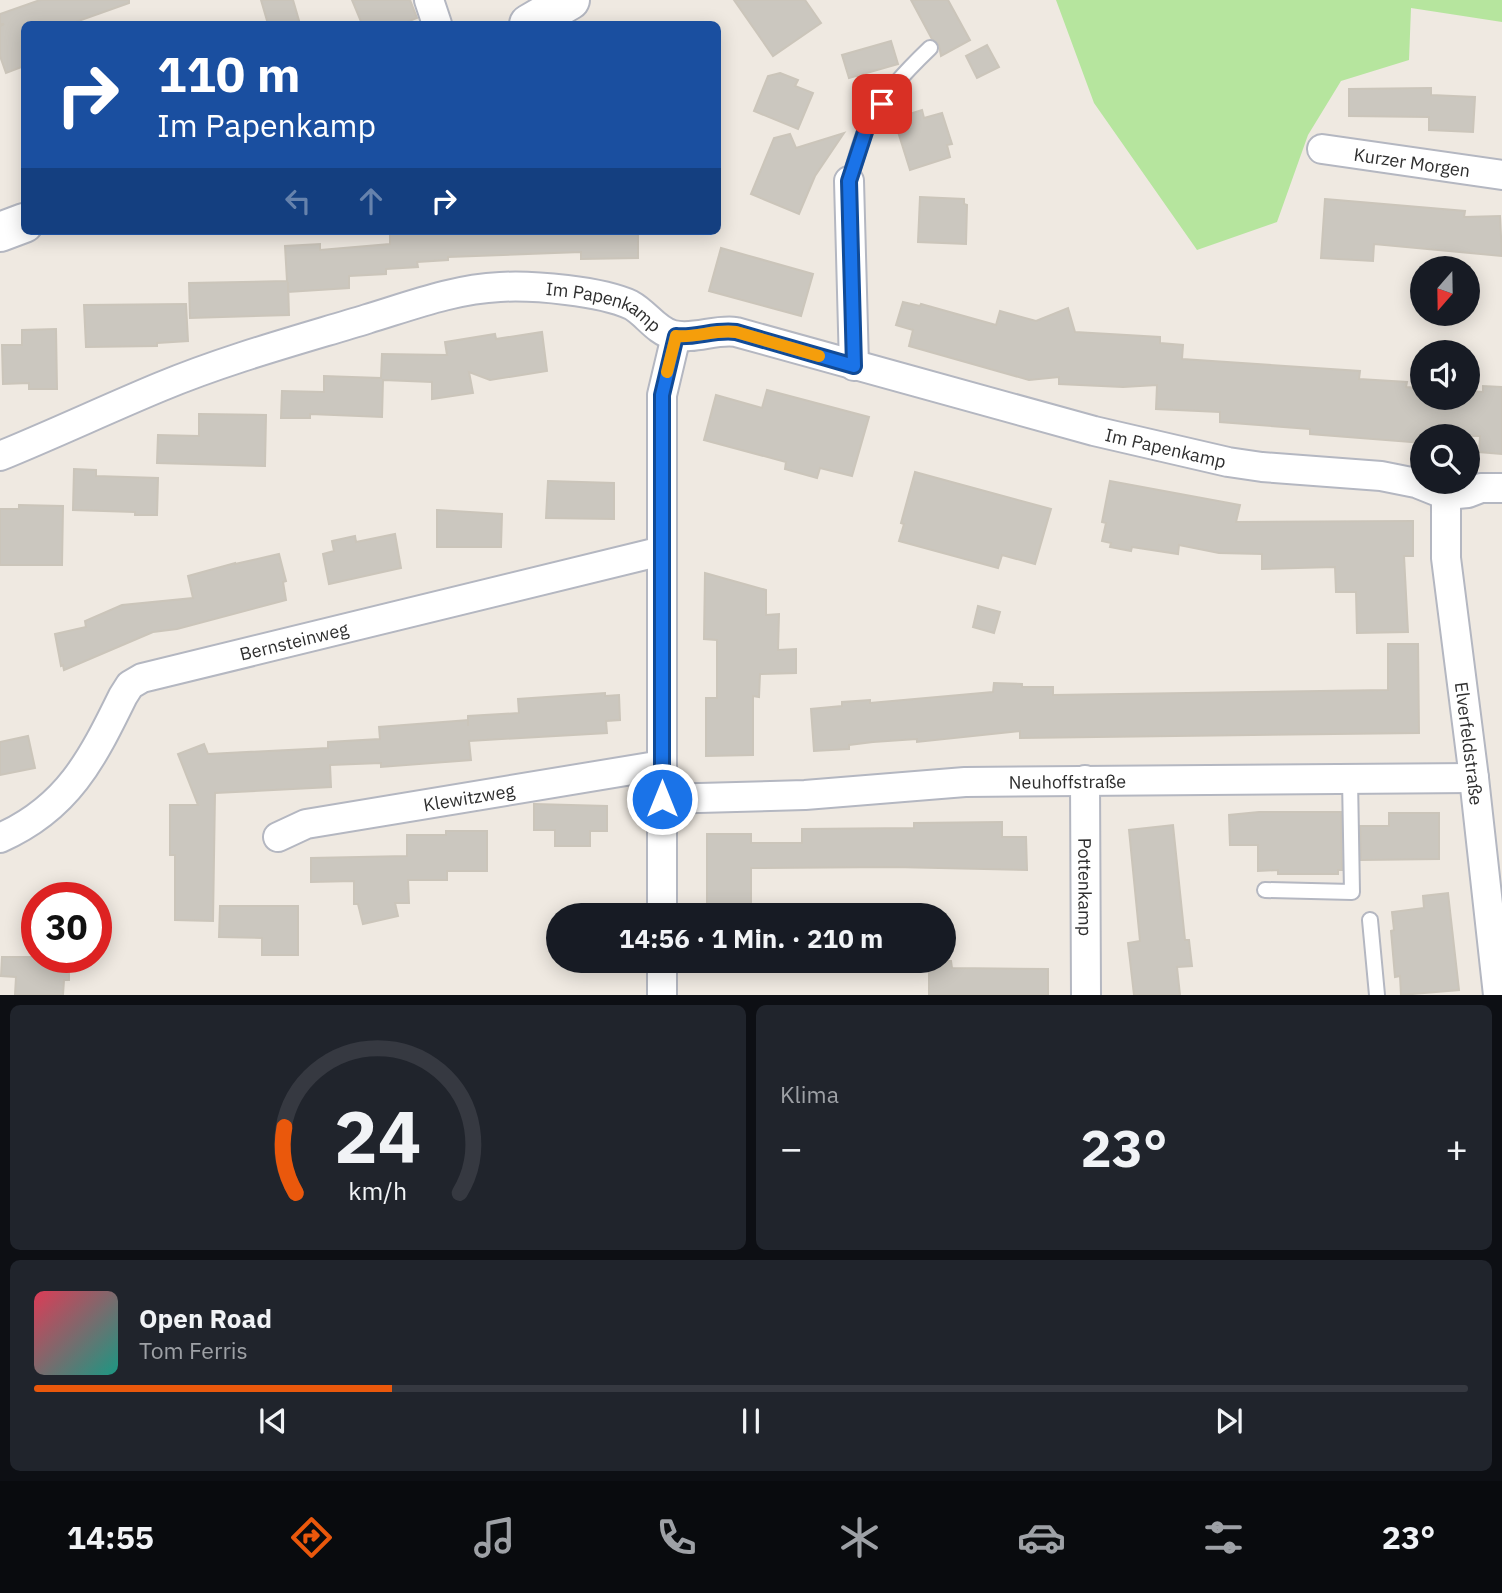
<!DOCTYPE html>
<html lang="de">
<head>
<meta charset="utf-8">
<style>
	:root { --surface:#171b24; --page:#20242c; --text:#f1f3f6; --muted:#9ea1a6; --line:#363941; --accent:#ea580c }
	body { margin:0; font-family:"IBM Plex Sans",sans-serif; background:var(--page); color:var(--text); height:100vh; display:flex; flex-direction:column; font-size:26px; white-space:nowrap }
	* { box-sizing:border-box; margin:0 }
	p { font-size:23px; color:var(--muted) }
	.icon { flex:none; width:38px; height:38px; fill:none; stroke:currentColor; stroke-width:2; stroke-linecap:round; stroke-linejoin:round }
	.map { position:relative; height:995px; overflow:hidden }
	.side { display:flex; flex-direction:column; gap:10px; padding:10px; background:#0d0f14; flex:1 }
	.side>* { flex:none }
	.hud { position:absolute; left:21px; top:21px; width:700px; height:214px; border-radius:10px; box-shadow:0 4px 18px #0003; background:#1a4fa0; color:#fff; overflow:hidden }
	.needle { width:46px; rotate:200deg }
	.fabs { position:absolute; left:1410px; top:256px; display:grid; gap:14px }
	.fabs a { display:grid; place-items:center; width:70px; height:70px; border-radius:50%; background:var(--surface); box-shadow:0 4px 18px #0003; font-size:35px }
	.speed { position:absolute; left:21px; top:882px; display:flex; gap:14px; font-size:35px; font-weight:700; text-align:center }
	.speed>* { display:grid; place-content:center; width:91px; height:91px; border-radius:50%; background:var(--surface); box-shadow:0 4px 18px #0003; line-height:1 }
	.speed .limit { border:10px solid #d22; background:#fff; color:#111 }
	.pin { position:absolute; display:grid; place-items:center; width:60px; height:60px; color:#fff; margin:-30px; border-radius:14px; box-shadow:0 4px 10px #0006 }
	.me { position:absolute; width:77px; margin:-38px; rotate:0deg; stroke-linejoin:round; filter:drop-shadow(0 0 5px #0008) }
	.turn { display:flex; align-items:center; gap:24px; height:147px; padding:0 21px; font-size:32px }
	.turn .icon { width:91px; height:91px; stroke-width:2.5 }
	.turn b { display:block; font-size:49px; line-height:60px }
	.lanes { display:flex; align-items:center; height:66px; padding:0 21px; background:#0003; justify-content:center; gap:35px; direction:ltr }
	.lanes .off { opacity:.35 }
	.big { font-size:52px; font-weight:700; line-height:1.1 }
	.side .card { flex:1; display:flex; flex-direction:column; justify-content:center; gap:10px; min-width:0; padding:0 24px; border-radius:10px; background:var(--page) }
	.side .dial { align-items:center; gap:0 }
	.dial svg { height:182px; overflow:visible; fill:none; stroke:var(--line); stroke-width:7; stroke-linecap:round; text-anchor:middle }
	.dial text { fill:var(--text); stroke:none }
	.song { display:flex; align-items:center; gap:21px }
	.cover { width:84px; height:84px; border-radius:10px; background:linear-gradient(135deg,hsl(350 70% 55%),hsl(170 70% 35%)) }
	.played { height:7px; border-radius:4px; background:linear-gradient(90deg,var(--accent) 25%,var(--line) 25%) }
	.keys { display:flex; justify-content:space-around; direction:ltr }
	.heat { display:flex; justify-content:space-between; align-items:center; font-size:38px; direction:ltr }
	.side .tiles { flex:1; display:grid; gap:10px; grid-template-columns:1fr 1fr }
	.card:last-child { grid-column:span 2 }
	.trip { position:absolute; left:546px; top:903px; width:410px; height:70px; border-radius:35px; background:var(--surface); box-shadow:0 4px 18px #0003; font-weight:700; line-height:70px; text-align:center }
	.dock { display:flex; height:112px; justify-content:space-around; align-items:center; background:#090b0e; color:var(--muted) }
	.dock .icon { width:49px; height:49px }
	.dock .active { color:var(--accent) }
	.dock b { font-size:32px; color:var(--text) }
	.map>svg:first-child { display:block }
	.green { fill:#b6e59e }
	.building { fill:#cbc7bf; stroke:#cbc5ba; stroke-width:2 }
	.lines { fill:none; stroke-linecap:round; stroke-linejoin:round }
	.lane-casing { stroke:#b4b7c1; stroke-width:18 }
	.street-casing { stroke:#b4b7c1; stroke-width:32 }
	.secondary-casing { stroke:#b4b7c1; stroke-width:42 }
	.lane { stroke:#fff; stroke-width:14 }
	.street { stroke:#fff; stroke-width:28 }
	.secondary { stroke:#fff; stroke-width:38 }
	.route-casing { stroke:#114b97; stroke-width:18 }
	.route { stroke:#1a73e8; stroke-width:12 }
	.slow { stroke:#f59e0b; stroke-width:12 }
	.labels { text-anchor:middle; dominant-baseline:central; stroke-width:7; stroke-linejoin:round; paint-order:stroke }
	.street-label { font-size:18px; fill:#2e2e2e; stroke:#fff }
</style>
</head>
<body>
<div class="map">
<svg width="1502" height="995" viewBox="0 0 1502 995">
	<rect width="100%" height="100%" fill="#efe9e1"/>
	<polygon class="green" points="1056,0 1502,0 1502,22 1411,8 1409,60 1341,81 1308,135 1277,222 1197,250 1094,103"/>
	<g class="building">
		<polygon points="40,0 129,0 129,3 70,24 24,24 24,66 6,73 0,56 0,26 4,24 0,24 0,14"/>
		<polygon points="261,0 293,0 300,24 268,24"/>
		<polygon points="352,0 410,0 417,18 402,24 362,24"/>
		<polygon points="734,0 805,0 821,23 773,56"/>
		<polygon points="911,0 948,0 970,40 941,56 939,45 932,39"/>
		<polygon points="891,41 898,64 849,78 842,55"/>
		<polygon points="987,45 999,67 977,78 966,56"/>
		<polygon points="780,73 798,80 795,86 813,93 798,129 754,111 768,76"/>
		<polygon points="1431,88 1431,95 1475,97 1473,132 1429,130 1429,117 1349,116 1349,89"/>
		<polygon points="922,110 924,118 942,113 952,144 947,145 950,157 910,170 894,119"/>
		<polygon points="844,133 815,176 799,214 751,194 774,138 790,134 796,148"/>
		<polygon points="920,197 964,199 964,204 967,205 966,244 918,242"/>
		<polygon points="1325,199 1465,211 1464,217 1500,216 1502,256 1374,244 1373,261 1321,258"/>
		<polygon points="390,231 638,231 638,258 581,259 581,252 448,257 448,260 417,262 418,267 386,269 386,274 349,276 349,288 288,292 288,282 289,315 190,318 189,283 287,281 285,246 320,244 320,250 390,244"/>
		<polygon points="721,248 813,274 801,316 709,291"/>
		<polygon points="903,302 920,306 921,304 996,325 1000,311 1036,321 1068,308 1075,332 1160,337 1160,343 1183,345 1182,359 1360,371 1359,379 1407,382 1406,387 1423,388 1423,397 1468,397 1468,391 1483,392 1483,386 1502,387 1502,454 1479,452 1480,436 1423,436 1423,443 1310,434 1310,429 1220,422 1220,412 1156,409 1157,385 1123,387 1059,384 1059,377 1029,380 909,346 913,330 896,325"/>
		<polygon points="186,304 188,341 157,343 157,346 86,347 84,305"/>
		<polygon points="56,329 57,389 29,389 29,383 3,384 2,345 22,345 22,330"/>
		<polygon points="542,332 547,371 490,380 469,372 473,393 432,399 432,382 383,380 382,417 310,414 310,418 281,418 282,391 324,392 324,376 381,378 382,354 447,355 445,342 495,334 496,339"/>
		<polygon points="767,390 869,417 852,476 820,468 817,478 785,469 786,462 704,440 716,395 762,408"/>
		<polygon points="199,414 266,415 265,466 157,463 158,435 199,436"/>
		<polygon points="74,469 96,470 96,476 158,478 157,515 135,515 135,512 73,510"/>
		<polygon points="915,472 1051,509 1035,564 1002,555 998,568 899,541 904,524 901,523"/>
		<polygon points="548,481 614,483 614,519 546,518"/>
		<polygon points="1110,481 1240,505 1236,522 1413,521 1413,556 1404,556 1408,632 1357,633 1356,592 1336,592 1335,567 1262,569 1262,554 1219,553 1179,545 1178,554 1132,547 1131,551 1110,547 1111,543 1102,541 1106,523 1102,522"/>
		<polygon points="19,505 63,506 62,565 0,565 0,509 19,509"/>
		<polygon points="437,510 502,514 501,547 437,547"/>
		<polygon points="395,534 401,568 329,584 323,554 334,551 332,541 355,536 356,542"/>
		<polygon points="279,554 286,581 283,582 286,600 177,629 153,632 64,670 63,665 61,666 55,634 86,627 85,621 122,605 193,598 188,576 235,563 235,564"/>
		<polygon points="705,573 766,590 766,615 779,614 778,650 796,649 796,673 760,674 759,697 753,696 753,755 706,756 706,698 717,698 717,640 704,639"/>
		<polygon points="978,606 1000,612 994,633 973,627"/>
		<polygon points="1388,644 1418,644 1419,733 1020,738 1020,731 917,742 917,739 873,742 849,745 849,749 814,751 811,709 842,706 842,702 870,700 870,703 993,692 994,683 1022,684 1022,687 1053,687 1053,695 1388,690"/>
		<polygon points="605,693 605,696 619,695 620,720 606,721 607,733 469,741 471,760 381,767 381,763 330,765 331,787 215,793 213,921 175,920 175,855 170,855 170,805 198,805 178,754 204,744 208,754 328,748 328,742 380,739 379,727 468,720 468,726 468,716 519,713 518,699"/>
		<polygon points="28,736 35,768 0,775 0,742"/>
		<polygon points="534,804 607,806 607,831 590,831 590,846 555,846 555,830 534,830"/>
		<polygon points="1259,812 1341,812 1342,870 1338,870 1338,874 1278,874 1278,870 1258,871 1258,845 1230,845 1229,815"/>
		<polygon points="1389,813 1439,813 1439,859 1361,860 1360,826 1389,826"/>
		<polygon points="1002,822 1002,837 1026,837 1027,870 894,867 751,868 751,915 707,915 707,834 751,834 751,843 802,843 802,829 914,828 914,823"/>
		<polygon points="1173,825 1185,940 1189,940 1192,966 1177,967 1180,995 1134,995 1128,943 1140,941 1129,830"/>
		<polygon points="446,831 487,831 487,871 447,871 447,880 408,880 409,903 395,903 398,916 363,924 358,904 354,904 354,881 311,882 311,858 407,856 407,835 446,835"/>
		<polygon points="1448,893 1459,990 1401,995 1400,976 1395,977 1391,931 1394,930 1392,912 1424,908 1423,896"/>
		<polygon points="220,906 298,906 298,955 262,955 262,938 219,937"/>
		<polygon points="2,957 69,957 69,980 64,980 63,995 15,995 16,977 1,976"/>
		<polygon points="929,961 951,961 952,968 1048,969 1048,995 929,995"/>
	</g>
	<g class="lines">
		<defs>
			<g id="lane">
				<path d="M849 181C855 164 859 145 866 129 880 98 906 71 930 48"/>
				<polyline points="1265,890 1352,892 1350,779"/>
				<polyline points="1370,920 1377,995"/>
			</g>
			<g id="street">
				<polyline points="429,0 437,24"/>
				<path id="s1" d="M1322 149 1502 175"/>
				<polyline points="849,181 854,366"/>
				<path id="s2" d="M0 456C54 434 107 409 160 387 227 359 298 340 367 319 410 306 454 289 500 287 533 285 601 291 631 305 646 313 656 331 673 335 694 340 715 329 736 332L1094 431 1228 462 1262 467 1381 476 1416 483 1446 495 1468 493 1481 488H1502"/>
				<path id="s3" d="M1446 495V558L1474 778 1498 995"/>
				<path id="s4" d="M1085 780 1086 995"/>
				<path id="s5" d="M662 799 805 795 965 782 1474 778"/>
				<path id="s6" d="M278 837 306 824 662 765"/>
				<path id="s7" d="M0 838C68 808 92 759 123 696L130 685 142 678 662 551"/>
				<polyline points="662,915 662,395 676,336"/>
				<polyline points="662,961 662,995"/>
			</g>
			<g id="secondary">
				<polyline points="529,24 570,0"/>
				<polyline points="0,232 24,223"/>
			</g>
		</defs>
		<use href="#lane" class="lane-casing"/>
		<use href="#street" class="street-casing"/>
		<use href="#secondary" class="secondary-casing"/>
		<use href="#lane" class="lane"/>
		<use href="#street" class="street"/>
		<use href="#secondary" class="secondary"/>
	</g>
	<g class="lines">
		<defs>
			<path id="route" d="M662 799V395L676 336C697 338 715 329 736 332L854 366 849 181 866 129 882 104"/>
		</defs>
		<use href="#route" class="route-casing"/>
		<use href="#route" class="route"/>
		<path class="slow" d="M667 372 676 336C697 338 715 329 736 332L819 356"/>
	</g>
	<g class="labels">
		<g class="street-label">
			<text stroke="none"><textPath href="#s1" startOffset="91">Kurzer Morgen</textPath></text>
			<text stroke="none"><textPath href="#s2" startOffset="637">Im Papenkamp</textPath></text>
			<text stroke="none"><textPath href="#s2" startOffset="1223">Im Papenkamp</textPath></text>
			<text stroke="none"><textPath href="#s7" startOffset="376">Bernsteinweg</textPath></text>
			<text stroke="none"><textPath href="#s3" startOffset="250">Elverfeldstraße</textPath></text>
			<text stroke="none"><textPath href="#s5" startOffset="406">Neuhoffstraße</textPath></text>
			<text stroke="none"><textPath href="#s6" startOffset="196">Klewitzweg</textPath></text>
			<text stroke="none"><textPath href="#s4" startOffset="107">Pottenkamp</textPath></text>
		</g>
	</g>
</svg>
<div class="fabs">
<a><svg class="needle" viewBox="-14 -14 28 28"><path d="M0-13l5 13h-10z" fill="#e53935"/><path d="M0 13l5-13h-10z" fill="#9ea1a6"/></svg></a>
<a><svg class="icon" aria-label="sound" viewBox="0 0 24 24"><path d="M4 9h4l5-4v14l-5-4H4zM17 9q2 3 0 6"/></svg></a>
<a><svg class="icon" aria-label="search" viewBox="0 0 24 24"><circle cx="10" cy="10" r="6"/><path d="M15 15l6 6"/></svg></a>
</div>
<div class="speed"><div class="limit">30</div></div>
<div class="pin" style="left:882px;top:104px;background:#d93025"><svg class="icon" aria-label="arrive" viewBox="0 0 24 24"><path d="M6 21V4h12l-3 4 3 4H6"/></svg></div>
<svg class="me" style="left:662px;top:799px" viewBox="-20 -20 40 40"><circle r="17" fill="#1a73e8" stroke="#fff" stroke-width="3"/><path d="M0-11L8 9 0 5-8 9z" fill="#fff"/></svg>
<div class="trip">14:56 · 1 Min. · 210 m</div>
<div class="hud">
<div class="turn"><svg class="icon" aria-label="right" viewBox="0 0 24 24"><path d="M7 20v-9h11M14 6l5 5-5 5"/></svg><div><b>110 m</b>Im Papenkamp</div></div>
<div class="lanes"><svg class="icon off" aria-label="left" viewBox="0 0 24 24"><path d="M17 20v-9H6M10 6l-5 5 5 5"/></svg><svg class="icon off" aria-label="ahead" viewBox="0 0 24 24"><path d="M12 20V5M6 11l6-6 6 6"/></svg><svg class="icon" aria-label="right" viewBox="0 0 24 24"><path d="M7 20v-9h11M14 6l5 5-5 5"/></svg></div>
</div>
</div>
<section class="side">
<div class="tiles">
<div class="card dial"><svg viewBox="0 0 100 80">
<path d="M14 69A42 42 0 1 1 86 69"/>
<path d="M14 69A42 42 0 0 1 9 40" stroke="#ea580c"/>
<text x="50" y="56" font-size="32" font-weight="700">24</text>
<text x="50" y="72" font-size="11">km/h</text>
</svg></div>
<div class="card"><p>Klima</p>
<div class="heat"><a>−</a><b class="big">23°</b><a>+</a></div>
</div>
<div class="card">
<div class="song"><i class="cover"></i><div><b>Open Road</b><p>Tom Ferris</p></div></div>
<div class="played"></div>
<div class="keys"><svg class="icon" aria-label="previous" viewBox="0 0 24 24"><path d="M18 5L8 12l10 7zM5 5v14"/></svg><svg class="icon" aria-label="pause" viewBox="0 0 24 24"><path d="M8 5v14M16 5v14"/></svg><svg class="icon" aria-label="next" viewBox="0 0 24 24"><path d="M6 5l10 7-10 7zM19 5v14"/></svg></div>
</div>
</div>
</section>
<nav class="dock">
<b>14:55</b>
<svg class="icon active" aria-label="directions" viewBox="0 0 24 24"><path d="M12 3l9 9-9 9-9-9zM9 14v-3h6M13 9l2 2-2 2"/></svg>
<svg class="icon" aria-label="music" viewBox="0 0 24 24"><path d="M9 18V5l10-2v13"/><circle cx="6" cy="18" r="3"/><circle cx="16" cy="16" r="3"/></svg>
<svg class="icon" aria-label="phone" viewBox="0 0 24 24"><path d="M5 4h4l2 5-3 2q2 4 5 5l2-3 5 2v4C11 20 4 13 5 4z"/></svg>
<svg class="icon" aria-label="climate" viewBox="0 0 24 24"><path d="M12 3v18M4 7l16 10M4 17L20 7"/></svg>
<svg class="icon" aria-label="car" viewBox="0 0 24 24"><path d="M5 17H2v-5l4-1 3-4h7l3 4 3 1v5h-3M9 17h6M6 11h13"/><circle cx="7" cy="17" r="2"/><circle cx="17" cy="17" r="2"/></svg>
<svg class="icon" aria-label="filters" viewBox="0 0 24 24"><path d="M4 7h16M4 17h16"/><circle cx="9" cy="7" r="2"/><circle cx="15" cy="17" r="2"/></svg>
<b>23°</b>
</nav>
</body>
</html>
